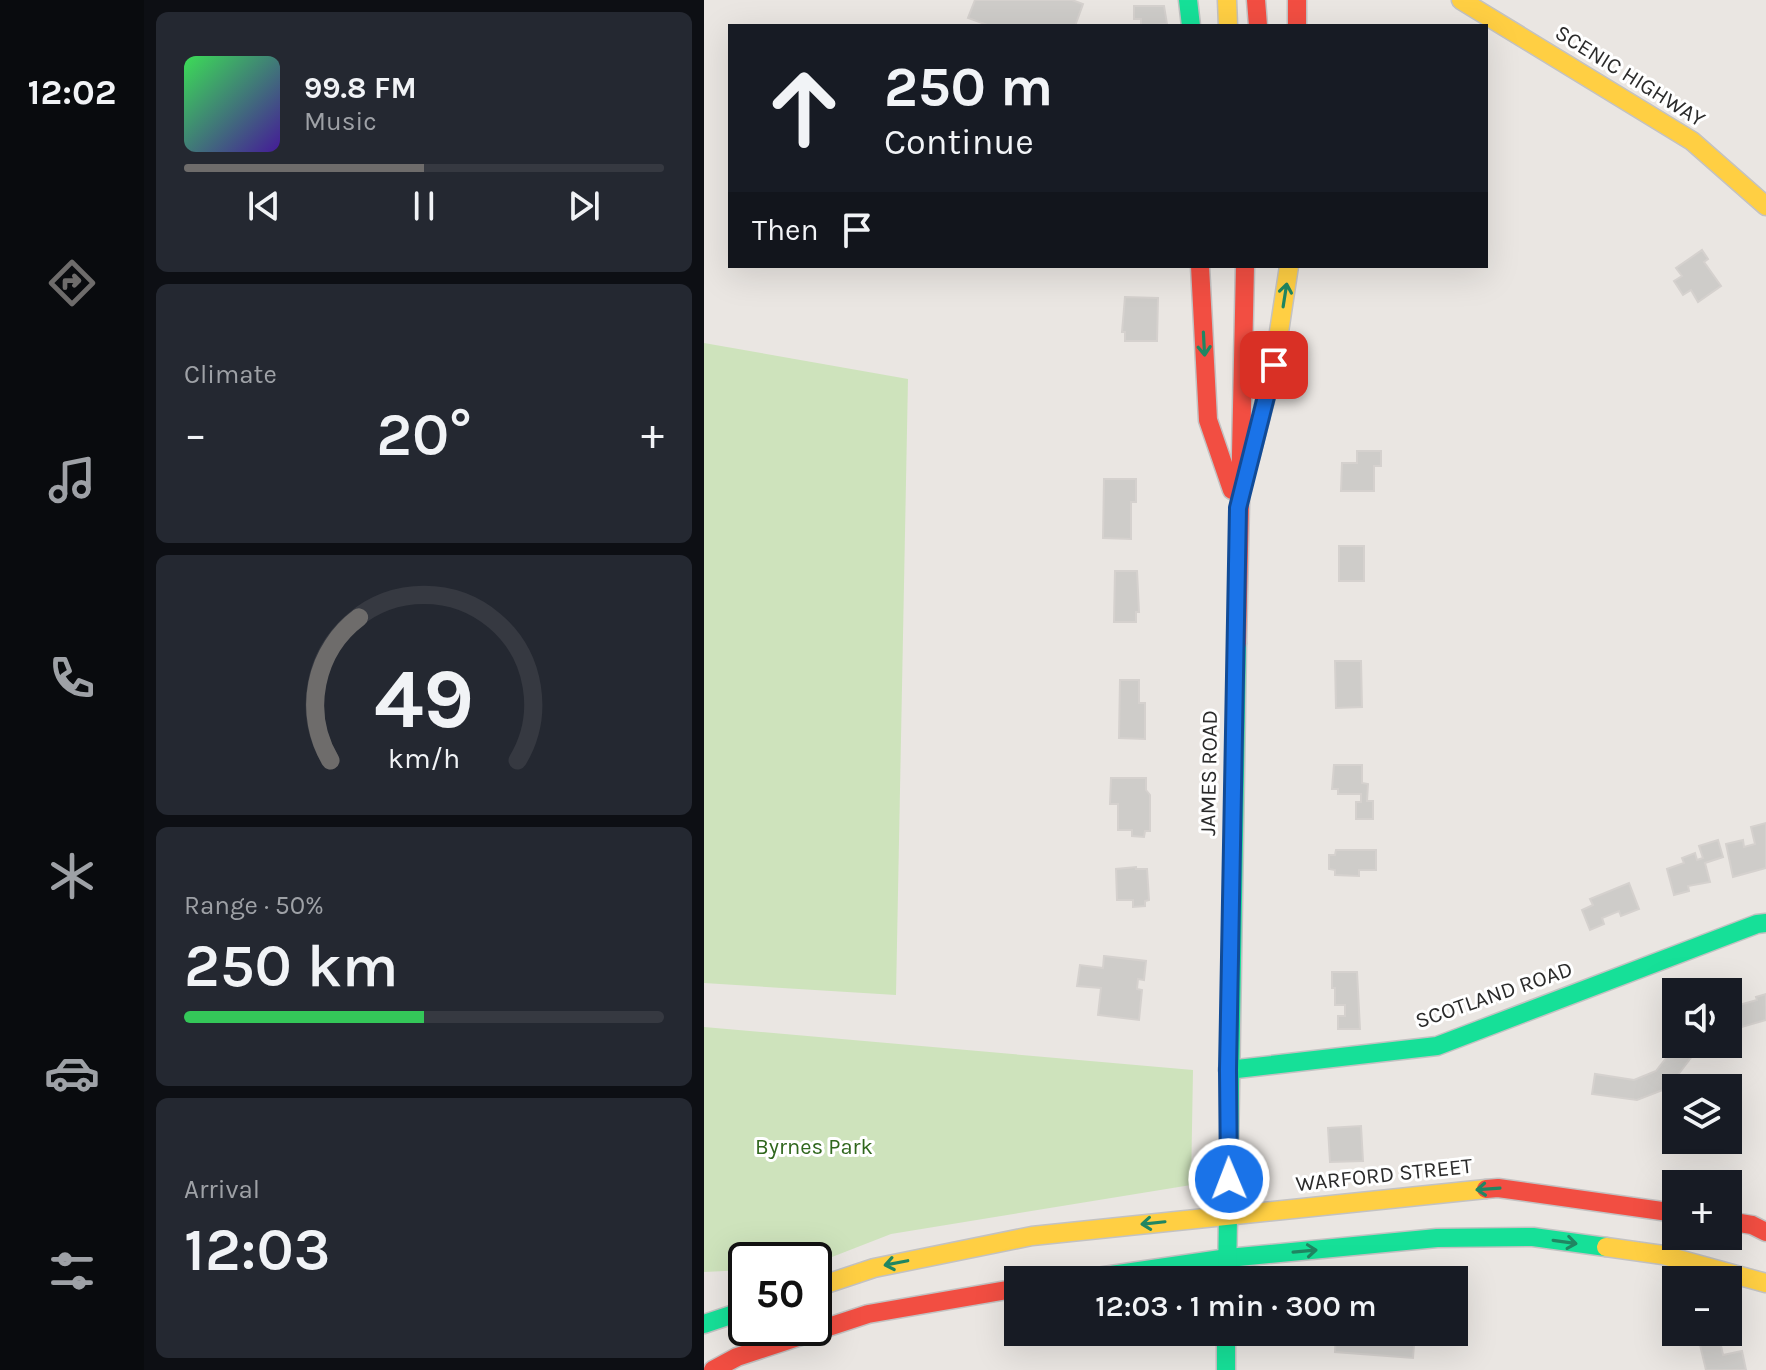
<!DOCTYPE html>
<html lang="en">
<head>
<meta charset="utf-8">
<style>
	:root { --surface:#171b24; --page:#242831; --text:#f1f3f6; --muted:#9ea1a6; --line:#363941; --accent:#6e6c6b }
	body { margin:0; font-family:Karla,sans-serif; background:var(--page); color:var(--text); height:100vh; display:flex; flex-direction:column; font-size:30px; white-space:nowrap }
	* { box-sizing:border-box; margin:0 }
	p { font-size:26px; color:var(--muted) }
	.icon { flex:none; width:44px; height:44px; fill:none; stroke:currentColor; stroke-width:2; stroke-linecap:round; stroke-linejoin:round }
	.map { position:relative; flex:1; overflow:hidden }
	.details { display:flex; flex-direction:column; gap:12px; padding:12px; background:#0d0f14; width:560px }
	.details>* { flex:none }
	.top-card { position:absolute; left:24px; top:24px; width:760px; height:244px; border-radius:0px; box-shadow:0 8px 32px #0002; background:#171b24; color:var(--text); overflow:hidden }
	.controls { position:absolute; left:958px; top:978px; display:grid; gap:16px }
	.controls a { display:grid; place-items:center; width:80px; height:80px; border-radius:0px; background:var(--surface); box-shadow:0 8px 32px #0002; font-size:40px }
	.speed { position:absolute; left:24px; top:1242px; display:flex; gap:16px; font-size:40px; font-weight:700; text-align:center }
	.speed>* { display:grid; place-content:center; width:104px; height:104px; border-radius:50%; background:var(--surface); box-shadow:0 8px 32px #0002; line-height:1 }
	.speed .limit { border:4px solid #111; border-radius:12px; background:#fff; color:#111 }
	.pin { position:absolute; display:grid; place-items:center; width:68px; height:68px; color:#fff; margin:-34px; border-radius:16px; box-shadow:0 4px 12px #0006 }
	.me { position:absolute; width:88px; margin:-44px; rotate:359deg; stroke-linejoin:round; filter:drop-shadow(0 0 6px #0008) }
	.turn { display:flex; align-items:center; gap:28px; height:168px; padding:0 24px; font-size:36px }
	.turn .icon { width:104px; height:104px; stroke-width:2.5 }
	.turn b { display:block; font-size:56px; line-height:68px }
	.then { display:flex; align-items:center; height:76px; padding:0 24px; background:#0003; gap:16px; font-size:30px }
	.big { font-size:60px; font-weight:600; line-height:1.1 }
	.details .card { flex:1; display:flex; flex-direction:column; justify-content:center; gap:12px; min-width:0; padding:0 28px; border-radius:12px; background:var(--page) }
	.details .dial { align-items:center; gap:0 }
	.dial svg { height:208px; overflow:visible; fill:none; stroke:var(--line); stroke-width:7; stroke-linecap:round; text-anchor:middle }
	.dial text { fill:var(--text); stroke:none }
	.song { display:flex; align-items:center; gap:24px }
	.cover { width:96px; height:96px; border-radius:12px; background:linear-gradient(135deg,hsl(130 70% 55%),hsl(260 70% 35%)) }
	.played { height:8px; border-radius:4px; background:linear-gradient(90deg,var(--accent) 50%,var(--line) 50%) }
	.keys { display:flex; justify-content:space-around; direction:ltr }
	.heat { display:flex; justify-content:space-between; align-items:center; font-size:44px; direction:ltr }
	.charge { height:12px; border-radius:6px; background:linear-gradient(90deg,#34c759 50%,var(--line) 0) }
	.trip { position:absolute; left:300px; top:1266px; width:464px; height:80px; border-radius:0px; background:var(--surface); box-shadow:0 8px 32px #0002; font-weight:600; line-height:80px; text-align:center }
	main { display:flex; flex:1; min-height:0 }
	.dock { display:flex; flex-direction:column; width:144px; justify-content:space-around; align-items:center; background:#090b0e; color:var(--muted) }
	.dock .icon { width:56px; height:56px }
	.dock .active { color:var(--accent) }
	.dock b { font-size:36px; color:var(--text) }
	.map>svg:first-child { display:block }
	.green { fill:#cee3bc }
	.building { fill:#ceccc9; stroke:#d5d1ce; stroke-width:2 }
	.lines { fill:none; stroke-linecap:round; stroke-linejoin:round }
	.fast-casing { stroke:#c3c2c2; stroke-width:21 }
	.slow-casing { stroke:#c3c2c2; stroke-width:21 }
	.jam-casing { stroke:#c3c2c2; stroke-width:21 }
	.fast { stroke:#16e098; stroke-width:18 }
	.slow { stroke:#ffcf43; stroke-width:18 }
	.jam { stroke:#f24e42; stroke-width:18 }
	.oneway { stroke:#208662 }
	.route-casing { stroke:#114b97; stroke-width:20 }
	.route { stroke:#1a73e8; stroke-width:14 }
	.labels { text-anchor:middle; dominant-baseline:central; stroke-width:6; stroke-linejoin:round; paint-order:stroke }
	.street-label { font-size:22px; fill:#2b2b2b; stroke:#fff }
	.park-label { font-size:22px; fill:#30671d; stroke:#fff }
</style>
</head>
<body>
<main>
<nav class="dock">
<b>12:02</b>
<svg class="icon active" aria-label="directions" viewBox="0 0 24 24"><path d="M12 3l9 9-9 9-9-9zM9 14v-3h6M13 9l2 2-2 2"/></svg>
<svg class="icon" aria-label="music" viewBox="0 0 24 24"><path d="M9 18V5l10-2v13"/><circle cx="6" cy="18" r="3"/><circle cx="16" cy="16" r="3"/></svg>
<svg class="icon" aria-label="phone" viewBox="0 0 24 24"><path d="M5 4h4l2 5-3 2q2 4 5 5l2-3 5 2v4C11 20 4 13 5 4z"/></svg>
<svg class="icon" aria-label="climate" viewBox="0 0 24 24"><path d="M12 3v18M4 7l16 10M4 17L20 7"/></svg>
<svg class="icon" aria-label="car" viewBox="0 0 24 24"><path d="M5 17H2v-5l4-1 3-4h7l3 4 3 1v5h-3M9 17h6M6 11h13"/><circle cx="7" cy="17" r="2"/><circle cx="17" cy="17" r="2"/></svg>
<svg class="icon" aria-label="filters" viewBox="0 0 24 24"><path d="M4 7h16M4 17h16"/><circle cx="9" cy="7" r="2"/><circle cx="15" cy="17" r="2"/></svg>
</nav>
<section class="details">
<div class="card">
<div class="song"><i class="cover"></i><div><b>99.8 FM</b><p>Music</p></div></div>
<div class="played"></div>
<div class="keys"><svg class="icon" aria-label="previous" viewBox="0 0 24 24"><path d="M18 5L8 12l10 7zM5 5v14"/></svg><svg class="icon" aria-label="pause" viewBox="0 0 24 24"><path d="M8 5v14M16 5v14"/></svg><svg class="icon" aria-label="next" viewBox="0 0 24 24"><path d="M6 5l10 7-10 7zM19 5v14"/></svg></div>
</div>
<div class="card"><p>Climate</p>
<div class="heat"><a>−</a><b class="big">20°</b><a>+</a></div>
</div>
<div class="card dial"><svg viewBox="0 0 100 80">
<path d="M14 69A42 42 0 1 1 86 69"/>
<path d="M14 69A42 42 0 0 1 25 14" stroke="#6e6c6b"/>
<text x="50" y="56" font-size="32" font-weight="700">49</text>
<text x="50" y="72" font-size="11">km/h</text>
</svg></div>
<div class="card"><p>Range · 50%</p><b class="big">250 km</b><div class="charge"></div></div>
<div class="card"><p>Arrival</p><b class="big">12:03</b></div>
</section>
<div class="map">
<svg width="1062" height="1370" viewBox="0 0 1062 1370">
	<rect width="100%" height="100%" fill="#eae6e2"/>
	<g class="green">
		<polygon points="0,343 204,379 192,995 0,983"/>
		<polygon points="0,1027 489,1070 487,1185 187,1234 110,1264 110,1260 42,1260 42,1270 0,1272"/>
	</g>
	<g class="building">
		<polygon points="271,0 368,0 379,4 371,26 286,26 264,18"/>
		<polygon points="430,6 460,6 463,24 437,26 437,19 430,19"/>
		<polygon points="998,250 1004,259 1000,262 1017,286 994,302 987,290 979,295 970,281 978,276 972,268"/>
		<polygon points="421,297 454,298 453,341 421,341 421,332 418,332"/>
		<polygon points="653,451 677,451 677,466 670,466 670,491 637,491 638,463 653,463"/>
		<polygon points="400,479 432,479 432,502 427,502 427,539 399,538"/>
		<rect x="635" y="546" width="25" height="35"/>
		<polygon points="411,571 433,571 435,612 432,612 432,622 410,622"/>
		<polygon points="631,661 657,661 658,707 632,708"/>
		<polygon points="416,680 435,680 435,703 441,703 441,739 415,738"/>
		<polygon points="630,765 658,765 658,783 664,784 663,801 669,801 669,819 652,819 652,802 657,802 657,794 634,794 634,789 628,789"/>
		<polygon points="407,778 442,778 442,790 446,795 446,831 441,831 440,837 428,836 428,830 414,830 414,804 406,804"/>
		<polygon points="1062,823 1062,868 1029,877 1022,844 1039,840 1040,847 1051,844 1047,827"/>
		<polygon points="1014,840 1019,857 1001,863 1006,882 984,886 985,891 970,895 963,869 980,863 978,858 991,853 993,860 999,858 995,846"/>
		<polygon points="632,850 672,850 672,870 655,870 655,876 631,875 631,870 625,869 625,855 631,855"/>
		<polygon points="432,867 432,869 443,869 445,900 441,901 441,906 429,907 429,900 413,900 412,869"/>
		<polygon points="925,883 935,909 917,916 915,911 898,918 900,924 886,930 878,910 889,905 886,899"/>
		<polygon points="400,956 442,961 440,980 434,979 433,989 438,990 435,1020 394,1015 397,988 373,986 376,965 399,968"/>
		<polygon points="628,972 653,972 656,1029 634,1029 634,1016 641,1016 641,1005 631,1005 631,988 628,988"/>
		<polygon points="1062,994 1062,1020 1024,1031 1024,1008 1053,1000 1052,997"/>
		<polygon points="973,1044 983,1044 992,1051 964,1088 933,1100 888,1094 891,1074 930,1080 952,1071"/>
		<polygon points="657,1126 659,1161 626,1162 624,1128"/>
		<polygon points="632,1332 711,1332 709,1358 631,1352"/>
		<polygon points="1016,1341 1019,1355 1038,1351 1042,1370 1002,1370 996,1345"/>
	</g>
	<g class="lines">
		<defs>
			<g id="fast">
				<polyline points="484,0 487,26"/>
				<polyline points="524,1070 733,1046 1053,924 1062,923"/>
				<polyline points="373,1280 524,1258 733,1238 829,1237 902,1247"/>
				<polyline points="523,1280 533,643"/>
				<polyline points="0,1324 42,1310"/>
				<polyline points="522,1332 522,1370"/>
			</g>
			<g id="slow">
				<polyline points="523,0 524,26"/>
				<polyline points="757,0 988,141 1062,206"/>
				<polyline points="546,458 570,365 585,266"/>
				<polyline points="902,1247 959,1255 1062,1283"/>
				<polyline points="110,1288 170,1268 328,1236 782,1189"/>
			</g>
			<g id="jam">
				<polyline points="552,0 554,26"/>
				<polyline points="593,0 593,26"/>
				<polyline points="496,266 504,420 528,490"/>
				<polyline points="533,643 541,266"/>
				<polyline points="782,1189 794,1188 972,1213"/>
				<polyline points="1024,1221 1048,1225 1062,1232"/>
				<polyline points="9,1370 33,1357 164,1314 314,1288"/>
			</g>
		</defs>
		<use href="#fast" class="fast-casing"/>
		<use href="#slow" class="slow-casing"/>
		<use href="#jam" class="jam-casing"/>
		<use href="#fast" class="fast"/>
		<use href="#slow" class="slow"/>
		<use href="#jam" class="jam"/>
	</g>
	<defs><path id="oneway-shaft" d="M-6 0H5M1.5-3L5.5 0L1.5 3" fill="none" stroke-width="1.6" stroke-linecap="round" stroke-linejoin="round" transform="scale(2)"/></defs>
	<g class="oneway">
		<use href="#oneway-shaft" transform="translate(581 295) rotate(-81)"/>
		<use href="#oneway-shaft" transform="translate(500 344) rotate(87)"/>
		<use href="#oneway-shaft" transform="translate(784 1189) rotate(176)"/>
		<use href="#oneway-shaft" transform="translate(449 1223) rotate(174)"/>
		<use href="#oneway-shaft" transform="translate(861 1242) rotate(8)"/>
		<use href="#oneway-shaft" transform="translate(601 1251) rotate(-5)"/>
		<use href="#oneway-shaft" transform="translate(192 1263) rotate(169)"/>
	</g>
	<g class="lines">
		<defs>
			<polyline id="route" points="525,1179 524,1070 534,508 570,365"/>
		</defs>
		<use href="#route" class="route-casing"/>
		<use href="#route" class="route"/>
	</g>
	<g class="labels">
		<g class="street-label">
			<text transform="translate(926 76) rotate(32)">SCENIC HIGHWAY</text>
			<text transform="translate(505 773) rotate(-89)">JAMES ROAD</text>
			<text transform="translate(790 995) rotate(-19)">SCOTLAND ROAD</text>
			<text transform="translate(680 1175) rotate(-6)">WARFORD STREET</text>
		</g>
		<g class="park-label">
			<text x="110" y="1147">Byrnes Park</text>
		</g>
	</g>
</svg>
<div class="controls">
<a><svg class="icon" aria-label="sound" viewBox="0 0 24 24"><path d="M4 9h4l5-4v14l-5-4H4zM17 9q2 3 0 6"/></svg></a>
<a><svg class="icon" aria-label="layers" viewBox="0 0 24 24"><path d="M12 4l9 5-9 5-9-5zM3 14l9 5 9-5"/></svg></a>
<a>+</a>
<a>−</a>
</div>
<div class="speed"><div class="limit">50</div></div>
<div class="pin" style="left:570px;top:365px;background:#d93025"><svg class="icon" aria-label="arrive" viewBox="0 0 24 24"><path d="M6 21V4h12l-3 4 3 4H6"/></svg></div>
<svg class="me" style="left:525px;top:1179px" viewBox="-20 -20 40 40"><circle r="17" fill="#1a73e8" stroke="#fff" stroke-width="3"/><path d="M0-11L8 9 0 5-8 9z" fill="#fff"/></svg>
<div class="trip">12:03 · 1 min · 300 m</div>
<div class="top-card">
<div class="turn"><svg class="icon" aria-label="ahead" viewBox="0 0 24 24"><path d="M12 20V5M6 11l6-6 6 6"/></svg><div><b>250 m</b>Continue</div></div>
<div class="then">Then<svg class="icon" aria-label="arrive" viewBox="0 0 24 24"><path d="M6 21V4h12l-3 4 3 4H6"/></svg></div>
</div>
</div>
</main>
</body>
</html>
